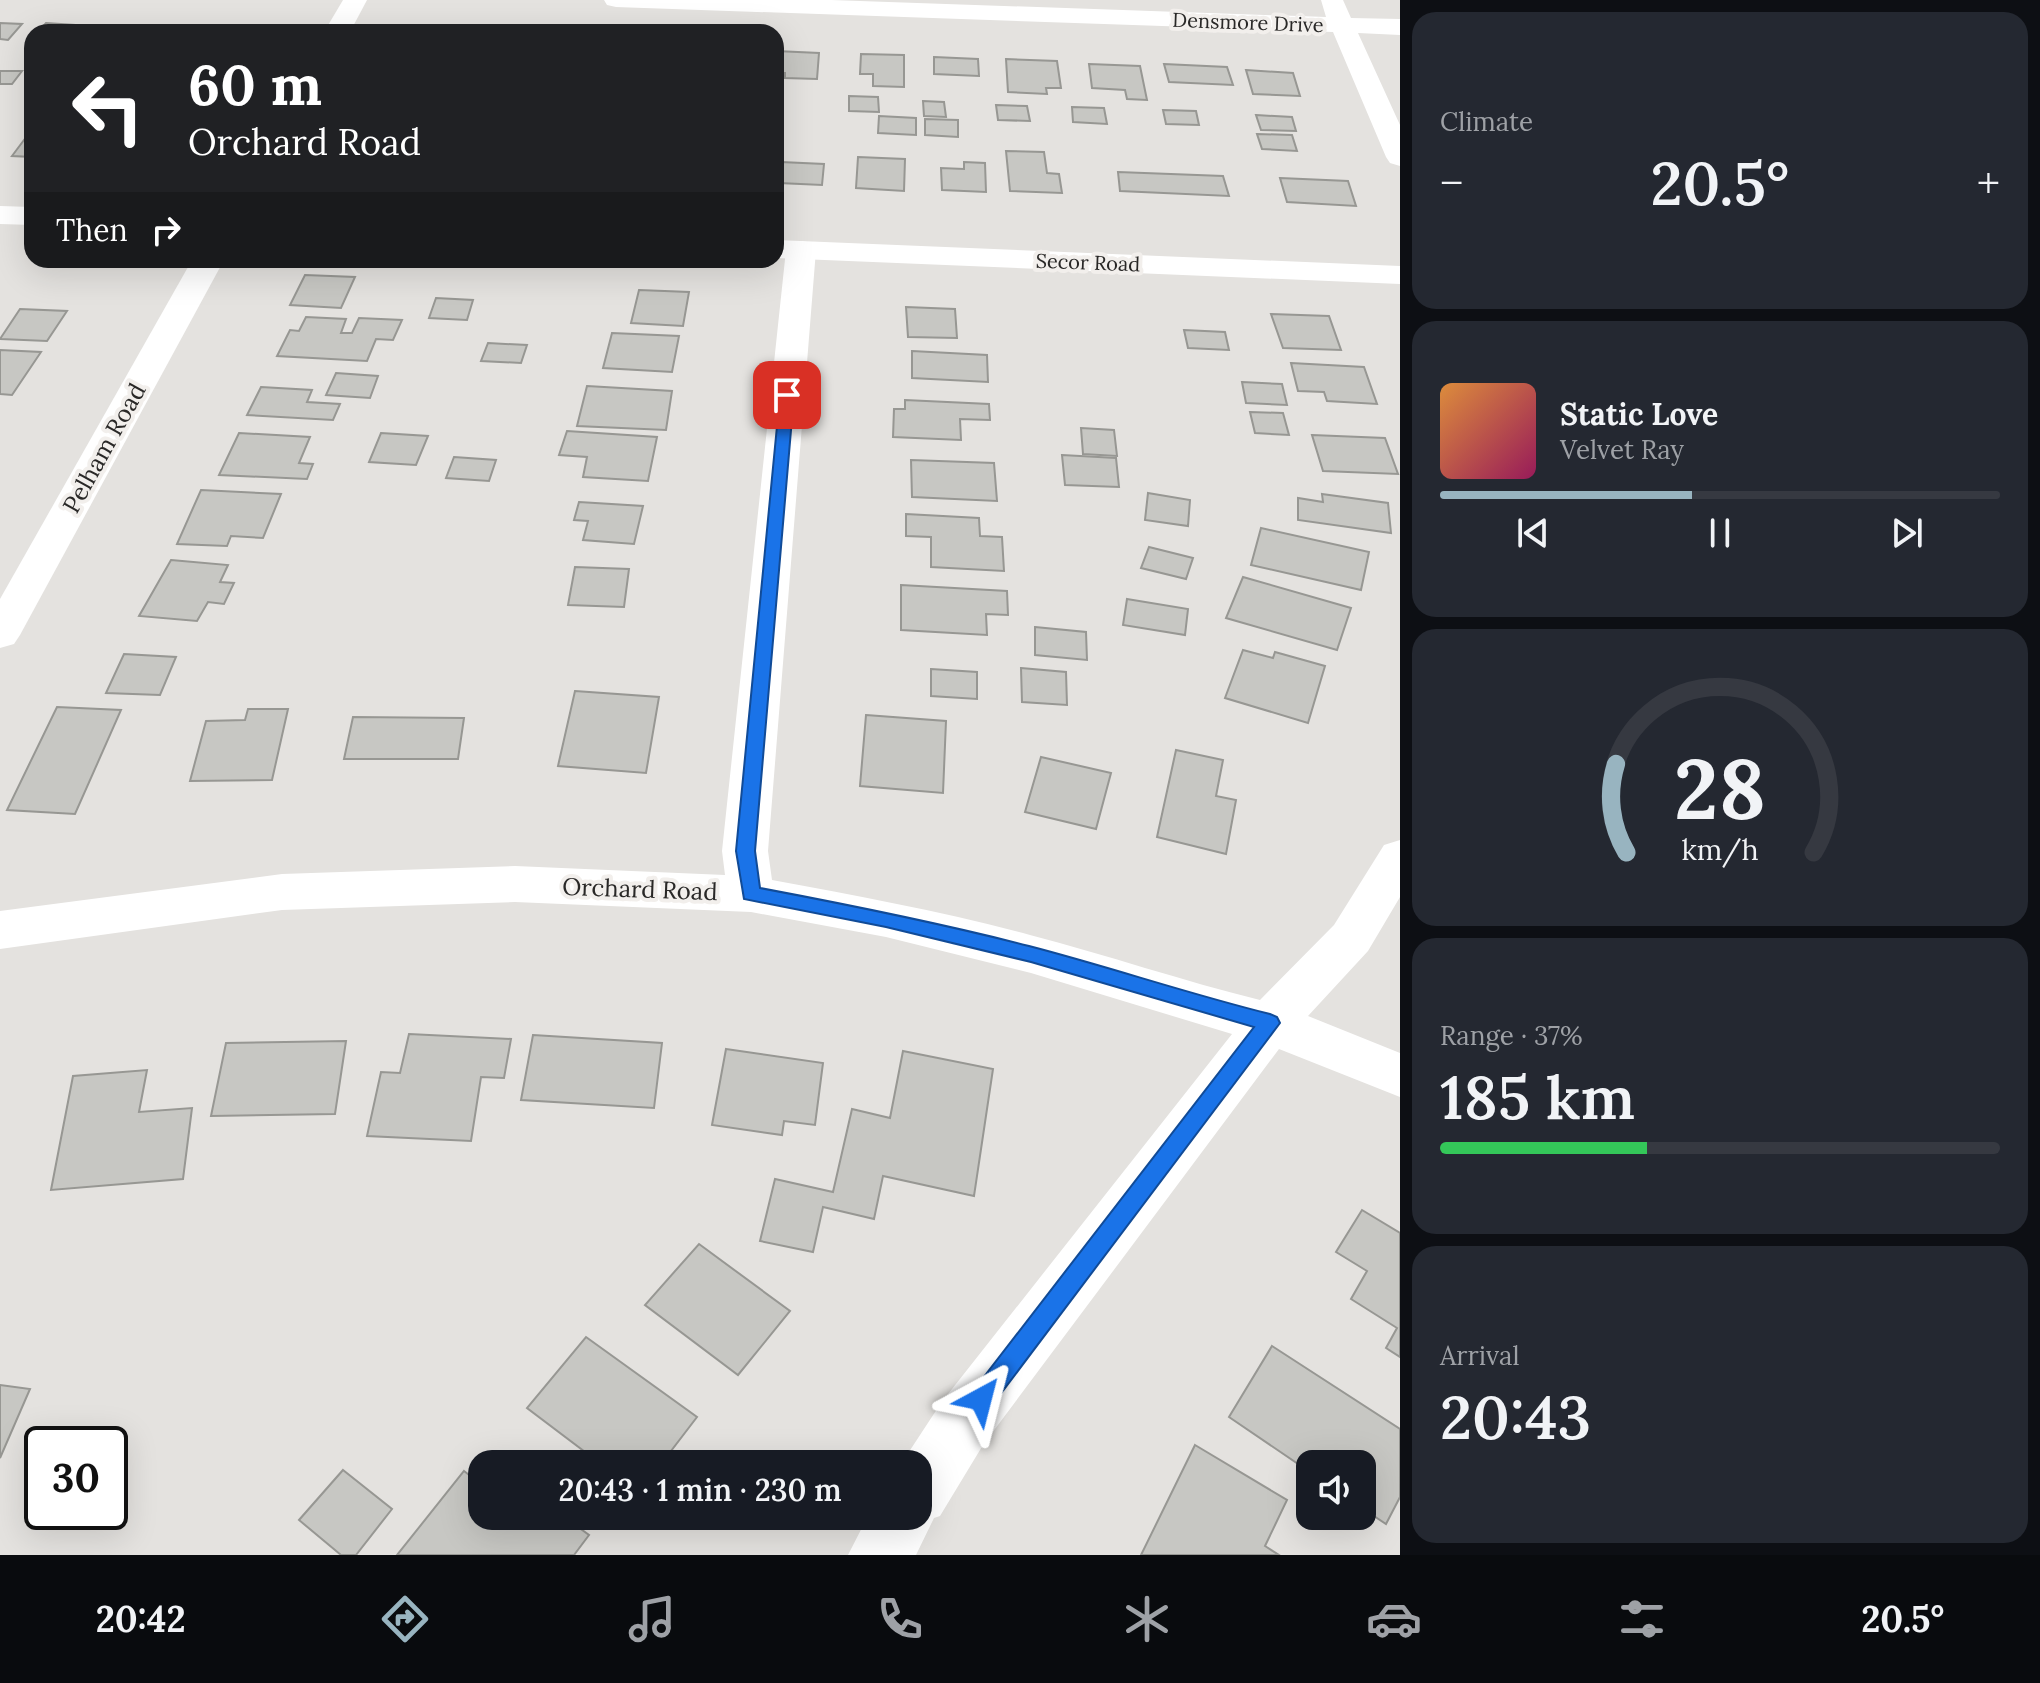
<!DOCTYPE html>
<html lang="en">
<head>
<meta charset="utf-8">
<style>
	:root { --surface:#171b24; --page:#242831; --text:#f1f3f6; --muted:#9ea1a6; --line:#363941; --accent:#98b4c0 }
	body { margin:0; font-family:Lora,serif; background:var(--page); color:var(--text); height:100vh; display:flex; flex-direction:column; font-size:30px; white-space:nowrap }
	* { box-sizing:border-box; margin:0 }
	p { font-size:26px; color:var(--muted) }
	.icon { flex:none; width:44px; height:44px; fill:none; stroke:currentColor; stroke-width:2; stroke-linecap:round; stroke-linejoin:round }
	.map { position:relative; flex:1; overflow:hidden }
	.sheet { display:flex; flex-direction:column; gap:12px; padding:12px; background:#0d0f14; width:640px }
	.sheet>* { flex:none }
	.banner { position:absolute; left:24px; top:24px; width:760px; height:244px; border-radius:24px; box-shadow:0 8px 32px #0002; background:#202124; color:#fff; overflow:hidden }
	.controls { position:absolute; left:1296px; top:1450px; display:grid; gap:16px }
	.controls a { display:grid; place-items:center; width:80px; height:80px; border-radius:16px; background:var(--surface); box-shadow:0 8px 32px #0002; font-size:40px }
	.speed { position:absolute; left:24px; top:1426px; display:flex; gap:16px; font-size:40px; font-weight:700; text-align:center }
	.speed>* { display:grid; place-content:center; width:104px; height:104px; border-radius:50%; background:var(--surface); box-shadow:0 8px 32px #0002; line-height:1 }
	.speed .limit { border:4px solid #111; border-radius:12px; background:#fff; color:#111 }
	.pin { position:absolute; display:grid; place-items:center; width:68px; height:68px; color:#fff; margin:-34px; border-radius:16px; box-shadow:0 4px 12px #0006 }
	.me { position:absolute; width:88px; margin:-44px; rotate:38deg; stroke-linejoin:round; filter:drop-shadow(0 0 6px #0008) }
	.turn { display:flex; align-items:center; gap:28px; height:168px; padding:0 32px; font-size:36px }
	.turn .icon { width:104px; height:104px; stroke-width:2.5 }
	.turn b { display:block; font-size:56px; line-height:68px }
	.then { display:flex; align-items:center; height:76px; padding:0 32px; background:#0003; gap:16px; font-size:30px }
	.big { font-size:60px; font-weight:600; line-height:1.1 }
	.sheet .widget { flex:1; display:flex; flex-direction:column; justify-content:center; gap:12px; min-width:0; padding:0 28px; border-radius:24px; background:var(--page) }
	.sheet .dial { align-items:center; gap:0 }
	.dial svg { height:208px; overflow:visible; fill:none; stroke:var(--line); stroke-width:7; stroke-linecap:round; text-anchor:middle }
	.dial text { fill:var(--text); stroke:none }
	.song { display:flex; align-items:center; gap:24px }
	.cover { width:96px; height:96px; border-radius:12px; background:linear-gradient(135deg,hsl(30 70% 55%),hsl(330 70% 35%)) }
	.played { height:8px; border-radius:4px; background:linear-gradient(90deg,var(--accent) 45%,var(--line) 45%) }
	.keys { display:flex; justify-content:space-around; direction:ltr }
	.heat { display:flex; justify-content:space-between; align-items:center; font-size:44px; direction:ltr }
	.charge { height:12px; border-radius:6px; background:linear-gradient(90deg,#34c759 37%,var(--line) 0) }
	.trip { position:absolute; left:468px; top:1450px; width:464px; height:80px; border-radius:24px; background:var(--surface); box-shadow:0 8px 32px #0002; font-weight:600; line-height:80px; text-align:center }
	.tab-bar { display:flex; height:128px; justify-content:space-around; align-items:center; background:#090b0e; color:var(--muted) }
	.tab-bar .icon { width:56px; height:56px }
	.tab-bar .active { color:var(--accent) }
	.tab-bar b { font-size:36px; color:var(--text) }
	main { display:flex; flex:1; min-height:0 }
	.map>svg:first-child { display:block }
	.building { fill:#c7c7c3; stroke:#979793; stroke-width:2 }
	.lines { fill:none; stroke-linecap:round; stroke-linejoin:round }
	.street { fill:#fff; fill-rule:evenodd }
	.primary { fill:#fff; fill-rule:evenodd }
	.route { fill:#1a73e8; stroke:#114b97; stroke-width:2 }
	.labels { text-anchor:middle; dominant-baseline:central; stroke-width:8; stroke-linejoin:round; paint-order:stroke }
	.far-street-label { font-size:20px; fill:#292827; stroke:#f2efec }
	.street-label { font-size:24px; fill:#292827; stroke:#f2efec }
</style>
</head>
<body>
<main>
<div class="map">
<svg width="1400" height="1555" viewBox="0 0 1400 1555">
	<rect width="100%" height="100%" fill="#e4e2df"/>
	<g class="building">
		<polygon points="0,23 22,24 8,40 0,39"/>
		<polygon points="46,23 92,26 86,32 38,32"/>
		<polygon points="183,26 221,29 219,32 178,32"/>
		<polygon points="776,51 819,53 817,79 785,78 785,73 776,73"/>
		<polygon points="861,54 904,55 904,87 873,86 873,74 860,74"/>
		<polygon points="934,57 978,59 979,76 934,74"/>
		<polygon points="1006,59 1057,61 1061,88 1046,88 1047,94 1008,92"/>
		<polygon points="1089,64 1140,66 1147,100 1127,99 1125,90 1092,88"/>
		<polygon points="1164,64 1227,67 1233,85 1169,82"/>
		<polygon points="1246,70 1293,73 1300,96 1253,94"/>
		<polygon points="0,71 22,71 12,84 0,84"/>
		<polygon points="849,96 878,97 879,112 849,111"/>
		<polygon points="923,101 944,102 946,117 924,116"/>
		<polygon points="996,105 1027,106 1030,121 998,120"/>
		<polygon points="1072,107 1104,108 1107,124 1073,122"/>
		<polygon points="1163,110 1196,111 1199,125 1166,124"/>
		<polygon points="1256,115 1292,117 1296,131 1261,130"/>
		<polygon points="879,116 916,118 916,135 878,133"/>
		<polygon points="925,119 958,120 958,137 925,135"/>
		<polygon points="30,132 32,133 32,157 12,156"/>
		<polygon points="1257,134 1292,135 1297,151 1262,149"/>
		<polygon points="1006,151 1044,152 1047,173 1059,174 1062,193 1010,191"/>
		<polygon points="858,157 905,159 904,191 856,188"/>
		<polygon points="781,162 824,164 822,185 779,183"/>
		<polygon points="964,162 985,163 986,192 942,190 941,168 964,169"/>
		<polygon points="1118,172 1223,176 1229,196 1120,191"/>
		<polygon points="1280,178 1348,181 1356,206 1287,202"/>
		<polygon points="305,275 355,277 341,308 290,305"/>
		<polygon points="639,290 689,292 683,326 631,323"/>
		<polygon points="436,298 473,300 467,320 429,318"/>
		<polygon points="906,307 955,309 957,338 908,337"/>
		<polygon points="20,309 67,311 47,341 0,339"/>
		<polygon points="1271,314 1329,316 1341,350 1283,348"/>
		<polygon points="306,317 346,319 341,333 352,333 359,318 402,320 393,340 376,339 367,361 277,356 290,330 299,331"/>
		<polygon points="1184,330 1225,332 1229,350 1188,348"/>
		<polygon points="612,333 679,336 672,372 603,368"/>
		<polygon points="488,343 527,345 521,363 481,361"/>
		<polygon points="0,350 41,352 12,395 0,394"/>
		<polygon points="912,351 987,355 988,382 912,378"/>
		<polygon points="1291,363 1364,367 1377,404 1327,401 1324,392 1298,391"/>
		<polygon points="336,373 378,376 370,398 326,395"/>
		<polygon points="1242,382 1282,384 1287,405 1246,403"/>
		<polygon points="587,386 672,391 666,430 577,426"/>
		<polygon points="261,387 312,390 307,402 340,404 333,420 247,415"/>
		<polygon points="905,400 989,404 990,420 960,419 961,440 893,437 894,409 905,409"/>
		<polygon points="1250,412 1283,413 1289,435 1255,433"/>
		<polygon points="1081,428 1114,430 1117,456 1083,454"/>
		<polygon points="567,431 657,437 648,481 583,477 587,457 559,455"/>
		<polygon points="239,433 310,437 299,463 313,464 307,479 219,475"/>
		<polygon points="381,433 428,436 416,465 369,462"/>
		<polygon points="1312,435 1385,438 1398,474 1323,471"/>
		<polygon points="1062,455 1116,458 1119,487 1065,485"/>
		<polygon points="454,457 496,460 489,481 446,478"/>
		<polygon points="911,460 994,463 997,501 912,497"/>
		<polygon points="201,490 281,494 263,538 231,536 227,546 177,544"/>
		<polygon points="1148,493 1190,500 1188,526 1145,520"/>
		<polygon points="1322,494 1388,503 1391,533 1298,520 1298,498 1323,502"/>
		<polygon points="579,502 643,506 634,544 583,540 588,521 574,520"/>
		<polygon points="906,514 979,518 980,536 1002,537 1004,571 931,567 931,537 906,536"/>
		<polygon points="1261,528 1369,552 1361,590 1251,565"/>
		<polygon points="1149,547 1193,558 1186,579 1141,568"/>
		<polygon points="171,560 228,565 220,582 234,583 224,604 208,602 197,621 139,616"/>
		<polygon points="575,567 629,569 624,607 568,605"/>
		<polygon points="1243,577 1351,608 1337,650 1226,618"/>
		<polygon points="901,585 1007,591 1008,615 986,614 987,635 901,630"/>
		<polygon points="1127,599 1188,609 1185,635 1123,625"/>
		<polygon points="1035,627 1086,632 1087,660 1035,655"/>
		<polygon points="1243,650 1273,658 1275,652 1325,666 1308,723 1225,698"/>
		<polygon points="124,654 176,657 160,695 106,693"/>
		<polygon points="1021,668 1066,672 1067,705 1022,702"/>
		<polygon points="931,669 977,672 977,699 931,696"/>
		<polygon points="575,691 659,697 646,773 558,766"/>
		<polygon points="57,707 121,710 75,814 7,810"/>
		<polygon points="248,709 288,709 272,780 190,781 206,721 245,720"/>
		<polygon points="866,715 946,721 943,793 860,786"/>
		<polygon points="353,717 464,718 458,759 344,759"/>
		<polygon points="1176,750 1223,760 1216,796 1236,800 1226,854 1157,837"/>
		<polygon points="1041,757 1111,773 1096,829 1025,812"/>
		<polygon points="409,1034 511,1039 504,1078 481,1077 471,1141 367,1136 381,1072 400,1073"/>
		<polygon points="533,1035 662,1043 654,1108 521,1100"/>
		<polygon points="346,1041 335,1114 211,1116 226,1043"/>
		<polygon points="726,1049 823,1063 815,1125 784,1121 782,1135 712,1125"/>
		<polygon points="903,1051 993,1069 974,1196 883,1176 874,1219 823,1207 813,1252 760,1241 775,1179 833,1192 852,1109 890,1118"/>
		<polygon points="147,1070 139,1112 192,1108 183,1179 51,1190 73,1076"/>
		<polygon points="1362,1210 1400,1233 1400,1357 1386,1348 1397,1328 1351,1299 1367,1271 1336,1252"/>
		<polygon points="699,1244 790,1311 738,1375 645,1305"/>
		<polygon points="586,1337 697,1417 661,1464 601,1464 527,1408"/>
		<polygon points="1272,1346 1400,1429 1400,1497 1386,1524 1362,1508 1362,1464 1310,1464 1310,1472 1229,1417"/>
		<polygon points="0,1385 30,1389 0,1458"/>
		<polygon points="1195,1445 1287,1500 1265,1546 1279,1555 1141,1555"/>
		<polygon points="343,1470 392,1509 356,1555 341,1555 299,1520"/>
		<polygon points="464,1471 482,1485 482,1516 563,1516 589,1535 574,1555 397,1555"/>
	</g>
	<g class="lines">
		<g class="street">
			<polygon points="343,0 367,0 350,32 324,32"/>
			<polygon points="604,0 831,0 1326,17 1321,0 1343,0 1351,18 1400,19 1400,35 1358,33 1400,125 1400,166 1390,163 1386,157 1333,32 616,7 607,5"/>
			<path d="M801 241 812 243 816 250 768 851 772 880C859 896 945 912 1030 935 1107 955 1183 981 1260 1000L1334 925 1384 845 1400 840V897L1368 951 1308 1016 1400 1053V1097L1279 1049 983 1445 940 1516 934 1518 916 1555H848L868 1516H918V1464H901L941 1403 1232 1034 1031 973 886 937 751 912 515 902 282 910 0 949V911L282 874 515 866 725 875 722 851 786 250 790 243Z"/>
			<polygon points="192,260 224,260 20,635 14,644 0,648 0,599"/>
		</g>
		<g class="primary">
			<polygon points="0,206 32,207 32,225 0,224"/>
			<polygon points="776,240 1400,266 1400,284 776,258"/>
		</g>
	</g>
	<path class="route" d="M787 391 794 395 755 851 760 888C850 905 940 923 1029 946 1110 967 1189 994 1270 1014L1277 1017 1280 1023 990 1408 981 1411 973 1408 969 1399 973 1391 1254 1027 1031 962 886 927 744 899 736 851 780 395Z"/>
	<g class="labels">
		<g class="far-street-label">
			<text transform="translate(1248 22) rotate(2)">Densmore Drive</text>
			<text transform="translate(1088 262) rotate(2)">Secor Road</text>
		</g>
		<g class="street-label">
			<text transform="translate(104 448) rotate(-61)">Pelham Road</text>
			<text transform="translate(640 889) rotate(2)">Orchard Road</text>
		</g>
	</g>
</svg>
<div class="controls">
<a><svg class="icon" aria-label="sound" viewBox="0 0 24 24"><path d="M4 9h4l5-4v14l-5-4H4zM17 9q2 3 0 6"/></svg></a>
</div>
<div class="speed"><div class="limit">30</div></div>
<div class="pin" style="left:787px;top:395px;background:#d93025"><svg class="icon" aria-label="arrive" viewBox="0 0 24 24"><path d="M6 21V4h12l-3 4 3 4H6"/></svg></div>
<svg class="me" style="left:981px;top:1399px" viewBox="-20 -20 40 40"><path d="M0-17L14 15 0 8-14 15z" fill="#1a73e8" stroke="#fff" stroke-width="4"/></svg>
<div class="trip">20:43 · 1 min · 230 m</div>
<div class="banner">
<div class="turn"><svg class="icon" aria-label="left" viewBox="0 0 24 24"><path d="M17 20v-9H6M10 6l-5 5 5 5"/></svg><div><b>60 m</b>Orchard Road</div></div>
<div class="then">Then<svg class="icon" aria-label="right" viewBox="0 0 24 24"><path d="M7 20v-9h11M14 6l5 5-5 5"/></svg></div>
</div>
</div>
<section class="sheet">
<div class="widget"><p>Climate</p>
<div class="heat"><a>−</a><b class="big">20.5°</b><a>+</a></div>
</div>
<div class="widget">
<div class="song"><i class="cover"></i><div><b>Static Love</b><p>Velvet Ray</p></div></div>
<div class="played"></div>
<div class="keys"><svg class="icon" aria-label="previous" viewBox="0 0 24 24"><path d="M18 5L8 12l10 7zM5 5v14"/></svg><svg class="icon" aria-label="pause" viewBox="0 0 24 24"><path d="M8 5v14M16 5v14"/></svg><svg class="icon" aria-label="next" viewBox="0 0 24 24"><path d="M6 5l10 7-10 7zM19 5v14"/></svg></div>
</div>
<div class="widget dial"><svg viewBox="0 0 100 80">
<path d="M14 69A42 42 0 1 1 86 69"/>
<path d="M14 69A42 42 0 0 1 10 35" stroke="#98b4c0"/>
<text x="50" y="56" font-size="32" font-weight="700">28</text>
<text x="50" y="72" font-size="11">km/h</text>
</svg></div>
<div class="widget"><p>Range · 37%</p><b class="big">185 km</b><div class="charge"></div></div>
<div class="widget"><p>Arrival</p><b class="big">20:43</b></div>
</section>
</main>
<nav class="tab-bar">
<b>20:42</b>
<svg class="icon active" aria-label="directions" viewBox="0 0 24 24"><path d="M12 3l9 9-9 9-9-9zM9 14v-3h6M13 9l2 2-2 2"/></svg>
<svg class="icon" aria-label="music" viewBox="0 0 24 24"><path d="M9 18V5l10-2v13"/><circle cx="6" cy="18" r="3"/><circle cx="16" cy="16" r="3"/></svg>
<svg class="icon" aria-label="phone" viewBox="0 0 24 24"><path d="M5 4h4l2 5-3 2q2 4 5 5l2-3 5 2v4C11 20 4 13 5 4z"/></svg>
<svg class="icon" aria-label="climate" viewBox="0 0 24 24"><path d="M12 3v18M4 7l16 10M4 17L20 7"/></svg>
<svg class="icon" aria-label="car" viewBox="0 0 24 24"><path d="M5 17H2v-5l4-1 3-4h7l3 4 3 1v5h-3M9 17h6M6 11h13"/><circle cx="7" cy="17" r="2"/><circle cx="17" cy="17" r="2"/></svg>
<svg class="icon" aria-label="filters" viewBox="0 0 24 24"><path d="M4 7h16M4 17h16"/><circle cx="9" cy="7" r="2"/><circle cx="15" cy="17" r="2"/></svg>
<b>20.5°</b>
</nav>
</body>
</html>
